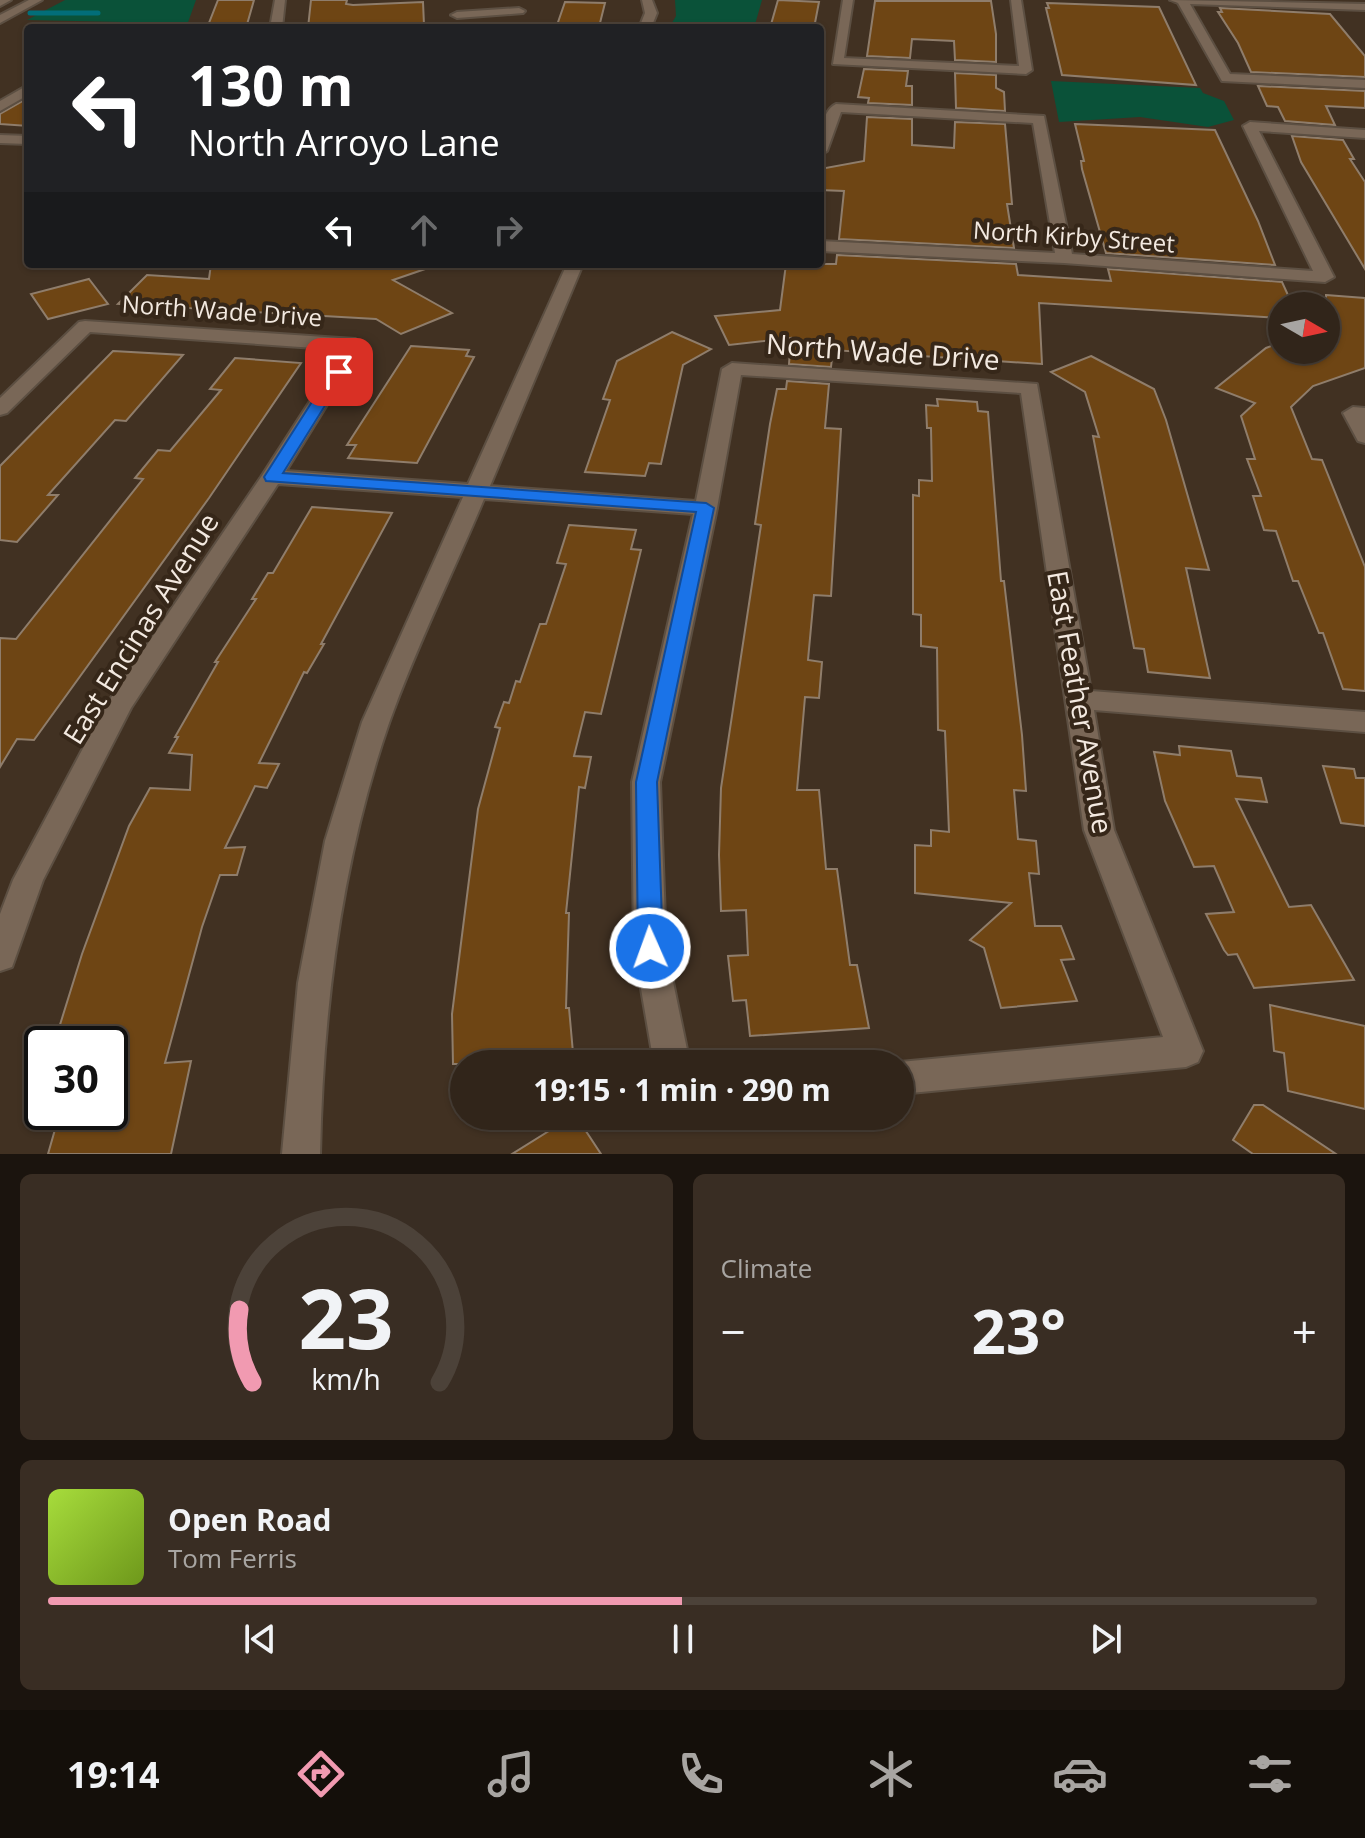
<!DOCTYPE html>
<html lang="en">
<head>
<meta charset="utf-8">
<style>
	:root { --surface:#31251a; --page:#392d23; --text:#f1f3f6; --muted:#a8a5a2; --line:#4c4239; --accent:#f19ab1 }
	body { margin:0; font-family:"Open Sans",sans-serif; background:var(--page); color:var(--text); height:100vh; display:flex; flex-direction:column; font-size:30px; white-space:nowrap }
	* { box-sizing:border-box; margin:0 }
	p { font-size:26px; color:var(--muted) }
	.icon { flex:none; width:44px; height:44px; fill:none; stroke:currentColor; stroke-width:2; stroke-linecap:round; stroke-linejoin:round }
	.map { position:relative; height:1154px; overflow:hidden }
	.drawer { display:flex; flex-direction:column; gap:20px; padding:20px; background:#1b140e; flex:1 }
	.drawer>* { flex:none }
	.guide { position:absolute; left:24px; top:24px; width:800px; height:244px; border-radius:8px; box-shadow:0 2px 6px #0004,0 0 0 2px var(--line); background:#202124; color:#fff; overflow:hidden }
	.needle { width:52px; rotate:99deg }
	.controls { position:absolute; left:1268px; top:292px; display:grid; gap:16px }
	.controls a { display:grid; place-items:center; width:72px; height:72px; border-radius:50%; background:var(--surface); box-shadow:0 2px 6px #0004,0 0 0 2px var(--line); font-size:40px }
	.speed { position:absolute; left:24px; top:1026px; display:flex; gap:16px; font-size:40px; font-weight:700; text-align:center }
	.speed>* { display:grid; place-content:center; width:104px; height:104px; border-radius:50%; background:var(--surface); box-shadow:0 2px 6px #0004,0 0 0 2px var(--line); line-height:1 }
	.speed .limit { border:4px solid #111; border-radius:12px; background:#fff; color:#111 }
	.pin { position:absolute; display:grid; place-items:center; width:68px; height:68px; color:#fff; margin:-34px; border-radius:16px; box-shadow:0 4px 12px #0006 }
	.me { position:absolute; width:88px; margin:-44px; rotate:358deg; stroke-linejoin:round; filter:drop-shadow(0 0 6px #0008) }
	.turn { display:flex; align-items:center; gap:28px; height:168px; padding:0 32px; font-size:36px }
	.turn .icon { width:104px; height:104px; stroke-width:2.5 }
	.turn b { display:block; font-size:56px; line-height:68px }
	.lanes { display:flex; align-items:center; height:76px; padding:0 32px; background:#0003; justify-content:center; gap:40px; direction:ltr }
	.lanes .off { opacity:.35 }
	.big { font-size:60px; font-weight:700; line-height:1.1 }
	.drawer .card { flex:1; display:flex; flex-direction:column; justify-content:center; gap:12px; min-width:0; padding:0 28px; border-radius:12px; background:var(--page) }
	.drawer .dial { align-items:center; gap:0 }
	.dial svg { height:208px; overflow:visible; fill:none; stroke:var(--line); stroke-width:7; stroke-linecap:round; text-anchor:middle }
	.dial text { fill:var(--text); stroke:none }
	.song { display:flex; align-items:center; gap:24px }
	.cover { width:96px; height:96px; border-radius:12px; background:linear-gradient(135deg,hsl(80 70% 55%),hsl(80 70% 35%)) }
	.played { height:8px; border-radius:4px; background:linear-gradient(90deg,var(--accent) 50%,var(--line) 50%) }
	.keys { display:flex; justify-content:space-around; direction:ltr }
	.heat { display:flex; justify-content:space-between; align-items:center; font-size:44px; direction:ltr }
	.drawer .tiles { flex:1; display:grid; gap:20px; grid-template-columns:1fr 1fr }
	.card:last-child { grid-column:span 2 }
	.trip { position:absolute; left:450px; top:1050px; width:464px; height:80px; border-radius:40px; background:var(--surface); box-shadow:0 2px 6px #0004,0 0 0 2px var(--line); font-weight:700; line-height:80px; text-align:center }
	.tab-bar { display:flex; height:128px; justify-content:space-around; align-items:center; background:#140f0a; color:var(--muted) }
	.tab-bar .icon { width:56px; height:56px }
	.tab-bar .selected { color:var(--accent) }
	.tab-bar b { font-size:36px; color:var(--text) }
	.map>svg:first-child { display:block }
	.green { fill:#0a5239 }
	.lines { fill:none; stroke-linecap:round; stroke-linejoin:round }
	.stream { stroke:#026e79; stroke-width:5 }
	.building { fill:#6e4514; stroke:#8f7d6b; stroke-width:2 }
	.minor-casing { stroke:#5c4f42; stroke-width:4 }
	.secondary-casing { stroke:#5c4f42; stroke-width:4 }
	.minor { fill:#796757; fill-rule:evenodd }
	.secondary { fill:#796757; fill-rule:evenodd }
	.route { fill:#1a73e8; stroke:#114b97; stroke-width:2 }
	.labels { text-anchor:middle; dominant-baseline:central; stroke-width:8; stroke-linejoin:round; paint-order:stroke }
	.far-street-label { font-size:24px; fill:#f3e9e0; stroke:#362719 }
	.street-label { font-size:28px; fill:#f3e9e0; stroke:#362719 }
</style>
</head>
<body>
<div class="map">
<svg width="1365" height="1154" viewBox="0 0 1365 1154">
	<rect width="100%" height="100%" fill="#413122"/>
	<g class="green">
		<polygon points="65,0 196,0 186,28 126,28 123,22 27,20"/>
		<polygon points="675,0 762,0 754,28 669,28 676,16"/>
		<polygon points="1051,81 1200,88 1203,93 1224,101 1234,120 1208,127 1140,117 1059,122"/>
	</g>
	<g class="lines">
		<polyline class="stream" points="30,13 98,13"/>
	</g>
	<g class="building">
		<polygon points="218,0 254,0 246,28 207,28"/>
		<polygon points="311,0 347,0 346,4 353,5 423,2 424,25 308,28"/>
		<polygon points="778,0 819,2 814,28 770,28"/>
		<polygon points="875,1 991,1 996,34 996,62 955,60 954,41 912,39 910,58 867,56"/>
		<polygon points="565,2 605,3 600,23 585,28 556,28"/>
		<polygon points="1047,3 1159,7 1196,85 1062,75 1046,8 1049,8"/>
		<polygon points="1220,8 1330,14 1365,56 1365,77 1251,72 1238,43 1218,12 1222,12"/>
		<polygon points="864,69 908,71 906,86 912,86 912,105 868,103 869,98 858,97"/>
		<polygon points="955,73 996,75 996,88 1004,92 1005,111 956,108"/>
		<polygon points="1258,86 1365,91 1365,108 1326,106 1335,125 1285,121 1278,107 1267,106"/>
		<polygon points="28,98 28,126 0,124 0,114"/>
		<polygon points="867,117 912,119 912,145 954,148 955,122 1005,124 1012,204 1007,204 1014,248 839,239 844,191 820,190 820,169 864,161"/>
		<polygon points="1075,124 1215,130 1258,221 1275,265 1106,253 1082,169 1081,161 1084,161"/>
		<polygon points="1292,136 1343,140 1354,159 1350,159 1365,182 1365,269 1301,162"/>
		<polygon points="837,255 1016,264 1018,275 1111,281 1108,269 1282,282 1293,306 1282,306 1282,318 1039,303 1042,364 833,350 831,367 789,364 791,338 729,345 715,316 780,310 786,264 836,264"/>
		<polygon points="211,264 427,264 428,268 393,280 452,313 401,334 376,319 118,304 147,275 209,279"/>
		<polygon points="89,279 108,304 48,319 31,294"/>
		<polygon points="1326,295 1365,298 1365,368 1313,386 1291,407 1312,459 1322,460 1365,567 1365,691 1343,689 1323,633 1319,633 1298,581 1293,581 1276,531 1264,530 1253,496 1261,496 1247,459 1255,459 1241,416 1255,403 1216,388 1266,348 1282,342 1282,350 1326,350 1326,327 1340,322 1326,321"/>
		<polygon points="672,332 711,349 683,365 661,464 649,463 645,476 585,472 610,400 603,399 617,361"/>
		<polygon points="411,346 469,350 466,356 474,357 417,463 348,458 356,445 347,445"/>
		<polygon points="113,351 183,355 126,421 115,420 48,495 58,495 17,542 0,540 0,466"/>
		<polygon points="1091,356 1154,389 1166,420 1209,570 1186,568 1210,678 1148,672 1144,649 1134,648 1093,436 1099,437 1085,392 1051,372"/>
		<polygon points="235,358 301,363 209,498 34,740 17,739 0,767 0,638 16,639 143,479 135,478 158,450 170,451 221,390 210,389"/>
		<polygon points="787,381 829,384 825,428 841,429 831,596 814,595 808,660 822,662 819,698 805,697 797,790 819,790 826,869 837,869 850,965 857,965 869,1028 750,1036 746,1000 733,1001 728,956 748,955 746,910 721,911 719,855 721,788 761,525 755,524 770,424 777,389 786,389"/>
		<polygon points="937,399 977,402 978,411 988,412 1001,581 1004,581 1022,735 1026,791 1014,790 1018,839 1036,841 1039,874 1029,873 1035,926 1061,926 1074,959 1061,960 1077,1001 1001,1008 984,948 970,940 1011,903 915,893 915,845 931,846 931,830 949,832 945,731 938,730 937,648 921,646 921,615 913,614 913,495 919,496 919,480 932,481 931,428 927,428 926,405 938,406"/>
		<polygon points="312,507 392,513 321,644 324,644 307,673 304,672 259,763 279,764 267,788 255,786 225,848 245,847 237,875 220,875 202,927 165,1063 191,1061 171,1154 48,1154 60,1112 110,1112 110,1044 54,1044 82,954 129,826 150,788 190,790 192,755 169,753 178,737 175,737 218,662 215,662 256,599 252,599 268,573 273,573"/>
		<polygon points="569,525 636,530 631,549 641,550 601,714 585,712 574,756 591,757 585,788 579,787 566,913 569,913 566,1008 569,1008 574,1064 453,1064 452,1014 478,809 500,728 495,727 504,702 509,703 516,681 520,682 540,624 546,624 566,564 557,563"/>
		<polygon points="1179,746 1231,751 1237,776 1261,778 1267,802 1236,799 1289,907 1311,905 1354,980 1254,988 1237,954 1228,955 1224,950 1206,914 1234,912 1214,866 1194,867 1165,801 1154,752 1180,755"/>
		<polygon points="1323,766 1354,769 1356,778 1365,778 1365,826 1341,823"/>
		<polygon points="1270,1005 1365,1026 1365,1109 1288,1091 1284,1053 1274,1051"/>
		<polygon points="1254,1105 1263,1105 1336,1154 1253,1154 1233,1140"/>
		<polygon points="573,1116 576,1116 601,1154 512,1154"/>
	</g>
	<g class="lines">
		<defs>
			<g id="minor">
				<polygon points="0,0 11,0 0,6"/>
				<polygon points="275,0 285,0 282,28 270,28"/>
				<polygon points="642,0 652,0 657,13 651,28 639,28 645,13"/>
				<polygon points="843,0 853,0 844,58 1019,66 1011,0 1021,0 1032,70 1026,74 833,64"/>
				<polygon points="1170,0 1365,4 1365,10 1190,4 1230,74 1365,80 1365,88 1222,81 1178,3"/>
				<polygon points="519,8 525,11 523,13 457,18 451,15 457,12"/>
				<polygon points="28,85 28,95 0,111 0,101"/>
				<path d="M836 104 1044 116 1072 254 1313 271 1243 126 1250 122 1365 130V138L1259 131 1334 277 1325 282 1064 263 820 251V241L1055 253 1033 123 841 112 827 151 820 155C820 139 820 112 836 104Z"/>
				<polygon points="0,135 28,136 28,144 0,143"/>
				<path d="M567 264H583L490 486 696 501 722 369 732 363 1037 384 1091 691 1365 712V732L1094 710 1114 830 1203 1051 1198 1062 1186 1067 900 1094V1064H894L900 1062 1163 1037 1084 830 1021 393 741 375 717 508 660 782 666 948 690 1064H654L634 948 632 782 693 514 484 499C453 573 416 647 389 723 341 862 323 1008 320 1154H282L298 983 325 841 362 722 463 497 278 484 131 708 43 880 12 967 0 971V914L13 880 106 705 261 477 343 350 90 332 7 413 0 415V398L79 322 85 321 355 339 364 345 286 471 468 484Z"/>
				<polygon points="1353,407 1365,408 1365,443 1358,441 1343,413"/>
			</g>
			<polygon id="secondary" points="29,0 42,0 0,23 0,15"/>
		</defs>
		<use href="#minor" class="minor-casing"/>
		<use href="#secondary" class="secondary-casing"/>
		<use href="#minor" class="minor"/>
		<use href="#secondary" class="secondary"/>
	</g>
	<polygon class="route" points="339,367 346,372 283,473 706,503 714,508 657,782 663,948 659,955 650,958 642,955 638,948 636,782 696,512 266,481 264,477 331,372"/>
	<g class="labels">
		<g class="far-street-label">
			<text transform="translate(1074 236) rotate(4)">North Kirby Street</text>
			<text transform="translate(222 310) rotate(4)">North Wade Drive</text>
		</g>
		<g class="street-label">
			<text transform="translate(883 351) rotate(4)">North Wade Drive</text>
			<text transform="translate(140 628) rotate(-58)">East Encinas Avenue</text>
			<text transform="translate(1081 702) rotate(80)">East Feather Avenue</text>
		</g>
	</g>
</svg>
<div class="controls">
<a><svg class="needle" viewBox="-14 -14 28 28"><path d="M0-13l5 13h-10z" fill="#e53935"/><path d="M0 13l5-13h-10z" fill="#a8a5a2"/></svg></a>
</div>
<div class="speed"><div class="limit">30</div></div>
<div class="pin" style="left:339px;top:372px;background:#d93025"><svg class="icon" aria-label="arrive" viewBox="0 0 24 24"><path d="M6 21V4h12l-3 4 3 4H6"/></svg></div>
<svg class="me" style="left:650px;top:948px" viewBox="-20 -20 40 40"><circle r="17" fill="#1a73e8" stroke="#fff" stroke-width="3"/><path d="M0-11L8 9 0 5-8 9z" fill="#fff"/></svg>
<div class="trip">19:15 · 1 min · 290 m</div>
<div class="guide">
<div class="turn"><svg class="icon" aria-label="left" viewBox="0 0 24 24"><path d="M17 20v-9H6M10 6l-5 5 5 5"/></svg><div><b>130 m</b>North Arroyo Lane</div></div>
<div class="lanes"><svg class="icon" aria-label="left" viewBox="0 0 24 24"><path d="M17 20v-9H6M10 6l-5 5 5 5"/></svg><svg class="icon off" aria-label="ahead" viewBox="0 0 24 24"><path d="M12 20V5M6 11l6-6 6 6"/></svg><svg class="icon off" aria-label="right" viewBox="0 0 24 24"><path d="M7 20v-9h11M14 6l5 5-5 5"/></svg></div>
</div>
</div>
<section class="drawer">
<div class="tiles">
<div class="card dial"><svg viewBox="0 0 100 80">
<path d="M14 69A42 42 0 1 1 86 69"/>
<path d="M14 69A42 42 0 0 1 9 41" stroke="#f19ab1"/>
<text x="50" y="56" font-size="32" font-weight="700">23</text>
<text x="50" y="72" font-size="11">km/h</text>
</svg></div>
<div class="card"><p>Climate</p>
<div class="heat"><a>−</a><b class="big">23°</b><a>+</a></div>
</div>
<div class="card">
<div class="song"><i class="cover"></i><div><b>Open Road</b><p>Tom Ferris</p></div></div>
<div class="played"></div>
<div class="keys"><svg class="icon" aria-label="previous" viewBox="0 0 24 24"><path d="M18 5L8 12l10 7zM5 5v14"/></svg><svg class="icon" aria-label="pause" viewBox="0 0 24 24"><path d="M8 5v14M16 5v14"/></svg><svg class="icon" aria-label="next" viewBox="0 0 24 24"><path d="M6 5l10 7-10 7zM19 5v14"/></svg></div>
</div>
</div>
</section>
<nav class="tab-bar">
<b>19:14</b>
<svg class="icon selected" aria-label="directions" viewBox="0 0 24 24"><path d="M12 3l9 9-9 9-9-9zM9 14v-3h6M13 9l2 2-2 2"/></svg>
<svg class="icon" aria-label="music" viewBox="0 0 24 24"><path d="M9 18V5l10-2v13"/><circle cx="6" cy="18" r="3"/><circle cx="16" cy="16" r="3"/></svg>
<svg class="icon" aria-label="phone" viewBox="0 0 24 24"><path d="M5 4h4l2 5-3 2q2 4 5 5l2-3 5 2v4C11 20 4 13 5 4z"/></svg>
<svg class="icon" aria-label="climate" viewBox="0 0 24 24"><path d="M12 3v18M4 7l16 10M4 17L20 7"/></svg>
<svg class="icon" aria-label="car" viewBox="0 0 24 24"><path d="M5 17H2v-5l4-1 3-4h7l3 4 3 1v5h-3M9 17h6M6 11h13"/><circle cx="7" cy="17" r="2"/><circle cx="17" cy="17" r="2"/></svg>
<svg class="icon" aria-label="filters" viewBox="0 0 24 24"><path d="M4 7h16M4 17h16"/><circle cx="9" cy="7" r="2"/><circle cx="15" cy="17" r="2"/></svg>
</nav>
</body>
</html>
